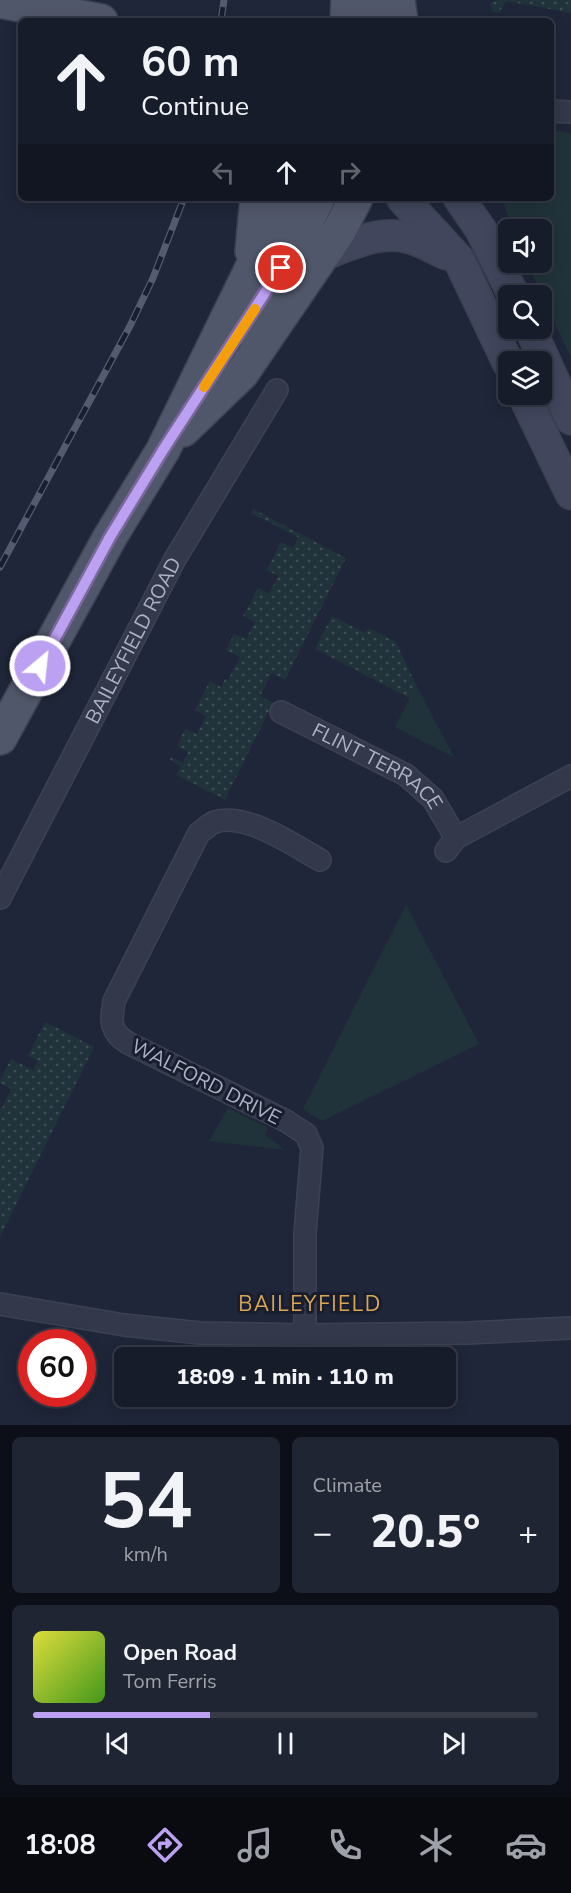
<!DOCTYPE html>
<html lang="en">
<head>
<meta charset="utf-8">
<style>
	:root { --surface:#171c2b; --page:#202533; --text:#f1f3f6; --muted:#9ea1a9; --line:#363a47; --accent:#bca0f2 }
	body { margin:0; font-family:"Nunito Sans",sans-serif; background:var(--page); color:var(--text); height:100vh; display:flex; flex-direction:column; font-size:22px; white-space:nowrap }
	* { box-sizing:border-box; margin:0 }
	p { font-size:20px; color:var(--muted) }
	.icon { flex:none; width:33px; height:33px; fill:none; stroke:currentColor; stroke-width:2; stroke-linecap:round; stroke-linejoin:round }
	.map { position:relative; height:1425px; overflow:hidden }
	.side { display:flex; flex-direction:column; gap:12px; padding:12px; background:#0d0f18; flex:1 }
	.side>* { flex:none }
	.hud { position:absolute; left:18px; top:18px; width:536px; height:183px; border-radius:9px; box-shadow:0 3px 15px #0003,0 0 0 2px var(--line); background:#171c2b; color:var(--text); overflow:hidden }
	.buttons { position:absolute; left:498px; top:219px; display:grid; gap:12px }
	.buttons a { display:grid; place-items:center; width:54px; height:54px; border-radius:9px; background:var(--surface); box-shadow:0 3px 15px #0003,0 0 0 2px var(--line); font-size:30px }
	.speed { position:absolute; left:18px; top:1329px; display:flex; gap:12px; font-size:30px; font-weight:700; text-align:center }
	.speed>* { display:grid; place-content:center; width:78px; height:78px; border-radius:50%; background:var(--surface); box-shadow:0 3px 15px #0003,0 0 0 2px var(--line); line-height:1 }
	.speed .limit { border:9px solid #d22; background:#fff; color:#111 }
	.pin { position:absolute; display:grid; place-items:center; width:51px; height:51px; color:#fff; margin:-26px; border:3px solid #fff; border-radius:50%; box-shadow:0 2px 6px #0007 }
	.me { position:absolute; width:66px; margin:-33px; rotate:28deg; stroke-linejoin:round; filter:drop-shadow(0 0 4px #0008) }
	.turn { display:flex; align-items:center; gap:21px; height:126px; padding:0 24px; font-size:27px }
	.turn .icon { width:78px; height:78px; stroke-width:2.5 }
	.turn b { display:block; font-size:42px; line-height:51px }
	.lanes { display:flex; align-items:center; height:57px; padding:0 24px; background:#0003; justify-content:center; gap:30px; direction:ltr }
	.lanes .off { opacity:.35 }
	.big { font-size:45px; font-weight:800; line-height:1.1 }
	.side .card { flex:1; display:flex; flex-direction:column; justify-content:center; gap:9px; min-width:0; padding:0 21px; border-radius:9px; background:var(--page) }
	.side .dial { align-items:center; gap:0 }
	.dial b { font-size:78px; line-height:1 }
	.song { display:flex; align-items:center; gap:18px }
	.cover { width:72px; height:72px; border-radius:9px; background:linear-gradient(135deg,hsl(60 70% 55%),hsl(100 70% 35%)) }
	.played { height:6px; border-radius:3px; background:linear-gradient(90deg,var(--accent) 35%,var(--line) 35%) }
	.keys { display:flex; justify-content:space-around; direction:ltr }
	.heat { display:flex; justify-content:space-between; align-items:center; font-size:33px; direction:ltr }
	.side .tiles { flex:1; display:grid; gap:12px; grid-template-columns:1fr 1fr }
	.card:last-child { grid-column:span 2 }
	.trip { position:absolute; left:114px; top:1347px; width:342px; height:60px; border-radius:9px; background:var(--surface); box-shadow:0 3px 15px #0003,0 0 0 2px var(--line); font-weight:800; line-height:60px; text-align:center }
	.tabs { display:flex; height:96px; justify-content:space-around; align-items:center; background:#090b11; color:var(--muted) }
	.tabs .icon { width:42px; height:42px }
	.tabs .active { color:var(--accent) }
	.tabs b { font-size:27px; color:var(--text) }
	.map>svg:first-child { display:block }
	.grass { fill:#21333a }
	.garden { fill:url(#garden-dots) }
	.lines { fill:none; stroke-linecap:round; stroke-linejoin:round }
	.minor-casing { stroke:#3c4253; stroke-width:24 }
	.secondary-casing { stroke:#3c4253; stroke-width:33 }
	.primary-casing { stroke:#3c4253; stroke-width:36 }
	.minor { stroke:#33384a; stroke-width:21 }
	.secondary { stroke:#41465d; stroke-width:30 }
	.primary { stroke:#51576a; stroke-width:33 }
	.rail-casing { stroke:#545b71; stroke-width:7 }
	.rail { stroke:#191e2e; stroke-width:4.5; stroke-dasharray:14; stroke-linecap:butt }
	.route-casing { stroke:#7a689d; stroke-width:15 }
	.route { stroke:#bca0f2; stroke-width:10 }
	.slow { stroke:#f59e0b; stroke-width:10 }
	.labels { text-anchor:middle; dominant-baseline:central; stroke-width:6; stroke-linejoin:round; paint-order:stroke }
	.street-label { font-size:20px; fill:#adb2c6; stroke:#191e2e }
	.neighbourhood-label { font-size:21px; letter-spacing:1.5px; fill:#daa655; stroke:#191e2e }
</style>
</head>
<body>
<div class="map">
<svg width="571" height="1425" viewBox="0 0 571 1425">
	<defs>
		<pattern id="garden-dots" width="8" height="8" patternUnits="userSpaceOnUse" patternTransform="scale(1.5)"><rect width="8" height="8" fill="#21333a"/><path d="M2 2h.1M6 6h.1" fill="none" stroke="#3f4e55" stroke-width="1.8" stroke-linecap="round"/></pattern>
	</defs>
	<rect width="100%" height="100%" fill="#1f2639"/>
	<g class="grass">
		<polygon points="557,131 571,133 571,358 527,263 542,262 542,230 512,229 502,198 550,198 551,133"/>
		<polygon points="416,685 454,757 395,727"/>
		<polygon points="406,905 479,1044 322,1121 303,1109"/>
		<polygon points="228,1108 268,1128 265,1135 285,1150 209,1141"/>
	</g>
	<g class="garden">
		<polygon points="498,0 571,0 571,13 506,1 499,13 492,11 490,3"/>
		<polygon points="253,509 346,558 285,680 272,673 260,696 273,703 225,800 176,775 181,766 170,760 171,757 183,763 188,752 177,746 185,729 197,734 206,716 195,710 210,681 221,687 225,679 228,680 240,657 226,650 234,634 246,639 255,622 243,616 258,588 269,594 278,576 267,570 281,542 293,548 298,537 251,513"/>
		<polygon points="332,616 365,633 368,628 396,642 416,685 410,698 315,649"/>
		<polygon points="45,1022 94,1047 0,1237 0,1108 2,1108 11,1089 0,1083 0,1080 11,1059 33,1070 38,1061 28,1056"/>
	</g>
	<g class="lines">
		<defs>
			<g id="minor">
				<polyline points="550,111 571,112"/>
				<path id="s1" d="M281 712 406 775 433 799 456 838"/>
				<polyline points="446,851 456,838 571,776"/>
				<path id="s2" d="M0 898 175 559 277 390"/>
				<polyline points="0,1304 124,1325 200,1333 305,1335 468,1333 571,1328"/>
				<path d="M305 1335V1233L312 1148 306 1134 286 1121 128 1043C109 1031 111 1021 114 1001L199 833C204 830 209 824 215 822 246 812 293 845 320 860"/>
			</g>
			<g id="secondary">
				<polyline points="402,198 459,260 508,363"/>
				<polyline points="459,198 481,230 514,296"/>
				<path d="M323 255C348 245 378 231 406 237 420 240 433 248 446 254"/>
				<polyline points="530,328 571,419"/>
				<polyline points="523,394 571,494"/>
			</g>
			<g id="primary">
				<polyline points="375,0 375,21"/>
				<polyline points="398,0 401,21"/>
				<polyline points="0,1 101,21"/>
				<polyline points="347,21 348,0"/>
				<polyline points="252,251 257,198"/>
				<polyline points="243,328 292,251 318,198"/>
				<polyline points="183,430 242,373 339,231 356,198"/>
				<polyline points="0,738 110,537 163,450 286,198"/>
			</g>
		</defs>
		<use href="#minor" class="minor-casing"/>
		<use href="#secondary" class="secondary-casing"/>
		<use href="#primary" class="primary-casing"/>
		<use href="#minor" class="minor"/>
		<use href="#secondary" class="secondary"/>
		<use href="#primary" class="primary"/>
		<defs>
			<g id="rail">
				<polyline points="221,21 224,0"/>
				<polyline points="0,567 130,326 153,278 184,198"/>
			</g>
		</defs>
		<use href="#rail" class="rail-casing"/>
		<use href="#rail" class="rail"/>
	</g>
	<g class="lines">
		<defs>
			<polyline id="route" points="40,666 110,537 163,450 281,268"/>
		</defs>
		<use href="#route" class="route-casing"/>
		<use href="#route" class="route"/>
		<polyline class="slow" points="204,387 255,309"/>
	</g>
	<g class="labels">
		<g class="street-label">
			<text stroke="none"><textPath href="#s2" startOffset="290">BAILEYFIELD ROAD</textPath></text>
			<text stroke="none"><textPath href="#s1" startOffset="111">FLINT TERRACE</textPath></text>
			<text transform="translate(206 1082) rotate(27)">WALFORD DRIVE</text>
		</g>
		<g class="neighbourhood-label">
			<text x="310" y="1304">BAILEYFIELD</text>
		</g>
	</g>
</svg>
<div class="buttons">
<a><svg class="icon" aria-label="sound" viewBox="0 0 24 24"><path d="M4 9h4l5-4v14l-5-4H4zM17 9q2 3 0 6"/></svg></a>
<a><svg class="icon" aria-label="search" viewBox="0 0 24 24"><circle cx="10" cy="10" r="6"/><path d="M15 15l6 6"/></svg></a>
<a><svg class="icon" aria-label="layers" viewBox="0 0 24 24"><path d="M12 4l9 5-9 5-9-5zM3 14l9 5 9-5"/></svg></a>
</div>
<div class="speed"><div class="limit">60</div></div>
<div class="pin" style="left:281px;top:268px;background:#d93025"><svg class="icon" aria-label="arrive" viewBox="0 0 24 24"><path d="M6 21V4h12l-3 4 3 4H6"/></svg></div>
<svg class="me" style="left:40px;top:666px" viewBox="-20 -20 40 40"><circle r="17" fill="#bca0f2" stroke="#fff" stroke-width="3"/><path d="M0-11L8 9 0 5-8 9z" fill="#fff"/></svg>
<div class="trip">18:09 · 1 min · 110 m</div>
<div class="hud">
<div class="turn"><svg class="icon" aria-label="ahead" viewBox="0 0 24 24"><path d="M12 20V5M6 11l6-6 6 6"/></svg><div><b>60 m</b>Continue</div></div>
<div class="lanes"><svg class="icon off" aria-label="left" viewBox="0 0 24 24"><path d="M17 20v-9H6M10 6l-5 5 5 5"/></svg><svg class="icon" aria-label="ahead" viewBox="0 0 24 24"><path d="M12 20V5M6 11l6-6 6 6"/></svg><svg class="icon off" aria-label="right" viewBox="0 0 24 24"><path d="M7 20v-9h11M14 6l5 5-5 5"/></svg></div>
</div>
</div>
<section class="side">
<div class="tiles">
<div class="card dial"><b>54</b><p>km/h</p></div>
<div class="card"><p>Climate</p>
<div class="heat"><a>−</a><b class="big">20.5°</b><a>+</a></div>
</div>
<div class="card">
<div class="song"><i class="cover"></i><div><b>Open Road</b><p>Tom Ferris</p></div></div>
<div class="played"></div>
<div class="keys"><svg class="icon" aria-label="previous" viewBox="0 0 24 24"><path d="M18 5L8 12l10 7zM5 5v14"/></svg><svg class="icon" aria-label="pause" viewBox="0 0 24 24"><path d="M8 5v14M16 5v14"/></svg><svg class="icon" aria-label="next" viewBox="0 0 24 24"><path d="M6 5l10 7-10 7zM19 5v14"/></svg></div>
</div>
</div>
</section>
<nav class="tabs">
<b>18:08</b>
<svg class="icon active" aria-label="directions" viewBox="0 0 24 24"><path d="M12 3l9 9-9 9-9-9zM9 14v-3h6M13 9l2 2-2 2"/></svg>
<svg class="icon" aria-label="music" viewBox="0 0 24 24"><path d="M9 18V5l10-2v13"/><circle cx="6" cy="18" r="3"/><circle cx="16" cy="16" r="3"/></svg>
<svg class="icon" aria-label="phone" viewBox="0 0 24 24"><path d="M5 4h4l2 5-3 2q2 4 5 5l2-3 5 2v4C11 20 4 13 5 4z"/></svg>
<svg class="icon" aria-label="climate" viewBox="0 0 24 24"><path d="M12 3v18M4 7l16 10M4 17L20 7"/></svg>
<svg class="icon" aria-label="car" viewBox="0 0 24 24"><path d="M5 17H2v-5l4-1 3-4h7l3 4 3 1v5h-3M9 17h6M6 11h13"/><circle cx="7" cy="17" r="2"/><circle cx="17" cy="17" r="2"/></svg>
</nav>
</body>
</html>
